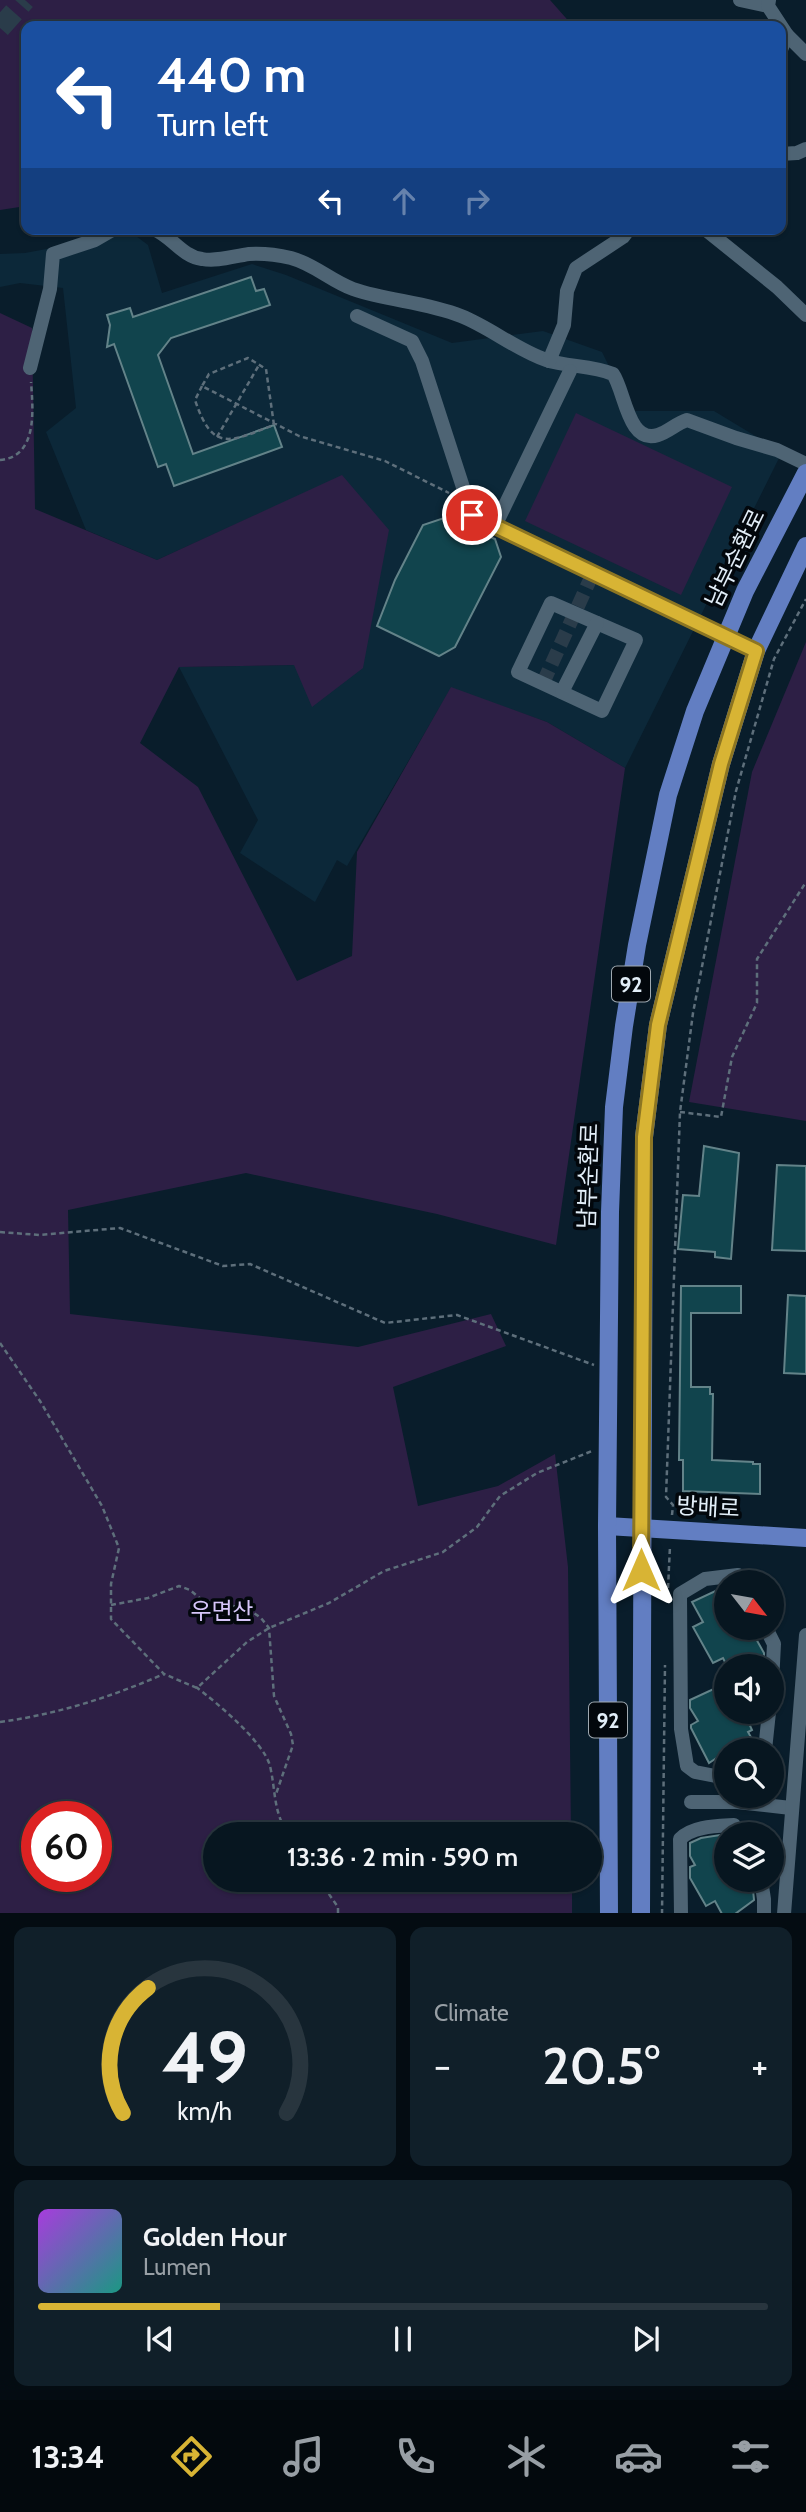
<!DOCTYPE html>
<html lang="en">
<head>
<meta charset="utf-8">
<style>
	:root { --surface:#071620; --page:#101f29; --text:#f1f3f6; --muted:#989fa5; --line:#28353e; --accent:#d8b434 }
	body { margin:0; font-family:Cabin,"Noto Sans KR",sans-serif; background:var(--page); color:var(--text); height:100vh; display:flex; flex-direction:column; font-size:26px; white-space:nowrap }
	* { box-sizing:border-box; margin:0 }
	p { font-size:23px; color:var(--muted) }
	.icon { flex:none; width:38px; height:38px; fill:none; stroke:currentColor; stroke-width:2; stroke-linecap:round; stroke-linejoin:round }
	.map { position:relative; height:1913px; overflow:hidden }
	.drawer { display:flex; flex-direction:column; gap:14px; padding:14px; background:#040c12; flex:1 }
	.drawer>* { flex:none }
	.guide { position:absolute; left:21px; top:21px; width:765px; height:214px; border-radius:14px; box-shadow:0 2px 5px #0004,0 0 0 2px var(--line); background:#1a4fa0; color:#fff; overflow:hidden }
	.needle { width:46px; rotate:121deg }
	.tools { position:absolute; left:714px; top:1570px; display:grid; gap:14px }
	.tools a { display:grid; place-items:center; width:70px; height:70px; border-radius:50%; background:var(--surface); box-shadow:0 2px 5px #0004,0 0 0 2px var(--line); font-size:35px }
	.speed { position:absolute; left:21px; top:1801px; display:flex; gap:14px; font-size:35px; font-weight:700; text-align:center }
	.speed>* { display:grid; place-content:center; width:91px; height:91px; border-radius:50%; background:var(--surface); box-shadow:0 2px 5px #0004,0 0 0 2px var(--line); line-height:1 }
	.speed .limit { border:10px solid #d22; background:#fff; color:#111 }
	.pin { position:absolute; display:grid; place-items:center; width:60px; height:60px; color:#fff; margin:-30px; border:4px solid #fff; border-radius:50%; box-shadow:0 2px 7px #0007 }
	.me { position:absolute; width:77px; margin:-38px; rotate:0deg; stroke-linejoin:round; filter:drop-shadow(0 0 5px #0008) }
	.turn { display:flex; align-items:center; gap:24px; height:147px; padding:0 21px; font-size:32px }
	.turn .icon { width:91px; height:91px; stroke-width:2.5 }
	.turn b { display:block; font-size:49px; line-height:60px }
	.lanes { display:flex; align-items:center; height:66px; padding:0 21px; background:#0003; justify-content:center; gap:35px; direction:ltr }
	.lanes .off { opacity:.35 }
	.big { font-size:52px; font-weight:600; line-height:1.1 }
	.drawer .card { flex:1; display:flex; flex-direction:column; justify-content:center; gap:10px; min-width:0; padding:0 24px; border-radius:14px; background:var(--page) }
	.drawer .dial { align-items:center; gap:0 }
	.dial svg { height:182px; overflow:visible; fill:none; stroke:var(--line); stroke-width:7; stroke-linecap:round; text-anchor:middle }
	.dial text { fill:var(--text); stroke:none }
	.song { display:flex; align-items:center; gap:21px }
	.cover { width:84px; height:84px; border-radius:10px; background:linear-gradient(135deg,hsl(280 70% 55%),hsl(170 70% 35%)) }
	.played { height:7px; border-radius:4px; background:linear-gradient(90deg,var(--accent) 25%,var(--line) 25%) }
	.keys { display:flex; justify-content:space-around; direction:ltr }
	.heat { display:flex; justify-content:space-between; align-items:center; font-size:38px; direction:ltr }
	.drawer .tiles { flex:1; display:grid; gap:14px; grid-template-columns:1fr 1fr }
	.card:last-child { grid-column:span 2 }
	.trip { position:absolute; left:203px; top:1822px; width:399px; height:70px; border-radius:35px; background:var(--surface); box-shadow:0 2px 5px #0004,0 0 0 2px var(--line); font-weight:600; line-height:70px; text-align:center }
	.tab-bar { display:flex; height:112px; justify-content:space-around; align-items:center; background:#03090d; color:var(--muted) }
	.tab-bar .icon { width:49px; height:49px }
	.tab-bar .active { color:var(--accent) }
	.tab-bar b { font-size:32px; color:var(--text) }
	.map>svg:first-child { display:block }
	.built { fill:#0c2839 }
	.green { fill:#2d1f45; fill-rule:evenodd }
	.building { fill:#11444d; stroke:#638389; stroke-width:2 }
	.lines { fill:none; stroke-linecap:round; stroke-linejoin:round }
	.minor-tunnel { stroke:#2a3c4a; stroke-width:14; stroke-dasharray:14 7; stroke-linecap:butt }
	.highway-tunnel { stroke:#2a3c4a; stroke-width:21; stroke-dasharray:21 10; stroke-linecap:butt }
	.path { stroke:#5e6f7b; stroke-width:2.5; stroke-dasharray:5 3.5; stroke-linecap:butt }
	.minor { stroke:#4e6474; stroke-width:14 }
	.major { stroke:#627ec2; stroke-width:18 }
	.route-casing { stroke:#8c7522; stroke-width:18 }
	.route { stroke:#d8b434; stroke-width:12 }
	.labels { text-anchor:middle; dominant-baseline:central; stroke-width:7; stroke-linejoin:round; paint-order:stroke }
	.shield { fill:#02070c; stroke:#9fa9b1; stroke-width:2 }
	.shield-label { font-size:21px; font-weight:bold; fill:#e2eef8 }
	.street-label { font-size:23px; fill:#e2eef8; stroke:#02070c }
	.park-label { font-size:23px; fill:#d6c6f9; stroke:#02070c }
</style>
</head>
<body>
<div class="map">
<svg width="806" height="1914" viewBox="0 0 806 1914">
	<rect width="100%" height="100%" fill="#091d2b"/>
	<polygon class="built" points="132,233 148,245 162,293 252,264 286,275 452,343 543,331 602,352 631,411 714,411 782,452 625,768 547,722 451,688 347,866 337,860 315,902 240,853 258,820 179,667 295,665 342,476 157,560 86,530 46,432 76,408 63,288 20,283 0,287 0,254 25,253"/>
	<g class="green">
		<polygon points="0,0 550,0 573,26 26,26 26,206 0,210"/>
		<path d="M0 313 32 328 35 509 157 560 342 475 389 530 363 668 312 707 294 665 179 667 140 743 198 787 297 981 352 956 357 852 451 687 547 722 625 768 556 1245 437 1214 246 1173 68 1210 70 1314 358 1347 491 1314 506 1346 393 1387 418 1506 498 1486 555 1454 568 1567 571 1834H215V1880H572V1913H0ZM37 1816H96V1876H37Z"/>
		<polygon points="576,413 732,487 681,595 525,521"/>
		<polygon points="806,642 806,1121 689,1102 752,772"/>
	</g>
	<g class="building">
		<polygon points="251,277 256,291 264,289 270,305 171,338 158,355 193,454 274,425 282,447 174,486 166,464 158,467 114,344 107,347 110,325 107,315 130,308 133,317"/>
		<polygon points="444,518 495,539 501,557 455,647 439,656 377,626 395,580 423,525"/>
		<polygon points="704,1146 739,1153 731,1259 715,1257 715,1252 678,1249 683,1195 699,1196"/>
		<polygon points="777,1165 806,1166 806,1251 772,1250"/>
		<polygon points="681,1286 741,1286 741,1313 691,1313 691,1387 710,1387 710,1394 713,1394 712,1460 753,1462 753,1464 760,1464 760,1494 683,1491 683,1460 679,1460"/>
		<polygon points="788,1295 806,1296 806,1374 784,1373"/>
		<polygon points="726,1586 726,1628 750,1628 764,1653 764,1656 745,1666 727,1666 723,1658 713,1663 693,1627 703,1622 692,1602"/>
		<polygon points="720,1686 726,1698 726,1712 744,1712 752,1730 748,1732 756,1746 755,1750 726,1750 726,1768 718,1757 709,1763 691,1728 691,1725 698,1721 690,1708 690,1700"/>
		<polygon points="720,1835 726,1847 726,1880 747,1880 753,1890 754,1900 735,1914 722,1914 715,1901 706,1906 690,1878 690,1867 695,1865 690,1856 690,1843 701,1838"/>
	</g>
	<g class="lines">
		<polyline class="minor-tunnel" points="543,683 593,573"/>
		<polyline class="highway-tunnel" points="0,28 25,0"/>
		<g class="path">
			<path d="M202 386 195 400C213 454 231 441 274 425L266 369 248 358 209 374 202 386 299 436 385 461 449 493"/>
			<polyline points="217,437 259,365"/>
			<path d="M0 460C38 457 33 409 31 382"/>
			<polyline points="680,1112 721,1117 732,1057 757,1003 757,959 806,882"/>
			<polyline points="0,1232 39,1235 120,1228 223,1266 250,1264 385,1323 457,1315 594,1365"/>
			<polyline points="0,1343 40,1401 102,1506 119,1548 111,1584 111,1619 164,1674 197,1688 247,1642 269,1628 329,1603 384,1571 443,1552 477,1527 500,1496 537,1473 592,1451"/>
			<polyline points="672,1515 673,1505 666,1497 680,1112 693,1013 736,791 774,659 806,599"/>
			<polyline points="668,1588 670,1546"/>
			<polyline points="111,1605 148,1598 179,1586 190,1590 202,1600 248,1609 261,1618 269,1628 274,1696 291,1734 293,1745 276,1794"/>
			<path d="M196 1687C216 1702 264 1742 270 1766 276 1792 273 1811 288 1834"/>
			<path d="M0 1722C58 1714 111 1697 164 1674"/>
			<polyline points="319,1880 338,1907 338,1914"/>
			<polyline points="662,1914 665,1665"/>
		</g>
		<g class="minor">
			<polyline points="740,0 768,6"/>
			<polyline points="769,0 768,6 787,35 780,52"/>
			<polyline points="787,35 806,54"/>
			<polyline points="780,154 797,153 806,149"/>
			<path d="M153 229C171 235 181 256 202 259 217 262 234 256 249 254 264 253 278 255 291 258 314 264 331 281 353 289 388 301 426 302 461 316 491 328 515 349 546 360 567 367 592 365 613 374 625 391 628 445 658 435 668 432 677 423 687 420L736 438 777 450 806 464"/>
			<polyline points="705,229 777,287 806,315"/>
			<polyline points="357,316 412,341 422,361 472,515 756,651"/>
			<polyline points="549,361 564,325 567,291 576,268 623,237 629,229"/>
			<polyline points="30,368 50,289 53,254 95,240 114,229"/>
			<polyline points="495,526 570,371"/>
			<polygon points="551,603 636,640 602,711 518,672"/>
			<polyline points="562,692 597,623"/>
			<polyline points="766,1628 774,1644 772,1683"/>
			<polyline points="765,1750 769,1712"/>
			<polyline points="726,1778 695,1772 687,1766 681,1729 680,1594 705,1579 738,1575 742,1582"/>
			<polyline points="691,1802 737,1802 791,1808"/>
			<polyline points="761,1880 764,1899 764,1914"/>
			<path d="M681 1914 680 1839C692 1826 717 1826 734 1825"/>
			<polyline points="784,1914 806,1635"/>
		</g>
		<g class="major">
			<polyline points="607,1526 806,1538"/>
			<polyline points="609,1914 607,1526 610,1212 614,1107 624,1026 637,945 668,795 695,711 745,591 806,473"/>
			<polyline points="641,1914 644,1137 658,1025 721,764 756,651 806,546"/>
		</g>
	</g>
	<g class="lines">
		<defs>
			<polyline id="route" points="472,515 756,651 721,764 658,1025 644,1137 641,1570"/>
		</defs>
		<use href="#route" class="route-casing"/>
		<use href="#route" class="route"/>
	</g>
	<g class="labels">
		<g class="shield">
			<rect x="612" y="966.5" width="38" height="35" rx="5"/>
			<rect x="589" y="1702.5" width="38" height="35" rx="5"/>
		</g>
		<g class="shield-label">
			<text x="631" y="984">92</text>
			<text x="608" y="1720">92</text>
		</g>
		<g class="street-label">
			<text transform="translate(735 558) rotate(-64)">남부순환로</text>
			<text transform="translate(588 1176) rotate(-88)">남부순환로</text>
			<text transform="translate(708 1507) rotate(3)">방배로</text>
		</g>
		<g class="park-label">
			<text x="222" y="1611">우면산</text>
		</g>
	</g>
</svg>
<div class="tools">
<a><svg class="needle" viewBox="-14 -14 28 28"><path d="M0-13l5 13h-10z" fill="#e53935"/><path d="M0 13l5-13h-10z" fill="#989fa5"/></svg></a>
<a><svg class="icon" aria-label="sound" viewBox="0 0 24 24"><path d="M4 9h4l5-4v14l-5-4H4zM17 9q2 3 0 6"/></svg></a>
<a><svg class="icon" aria-label="search" viewBox="0 0 24 24"><circle cx="10" cy="10" r="6"/><path d="M15 15l6 6"/></svg></a>
<a><svg class="icon" aria-label="layers" viewBox="0 0 24 24"><path d="M12 4l9 5-9 5-9-5zM3 14l9 5 9-5"/></svg></a>
</div>
<div class="speed"><div class="limit">60</div></div>
<div class="pin" style="left:472px;top:515px;background:#d93025"><svg class="icon" aria-label="arrive" viewBox="0 0 24 24"><path d="M6 21V4h12l-3 4 3 4H6"/></svg></div>
<svg class="me" style="left:641px;top:1570px" viewBox="-20 -20 40 40"><path d="M0-17L14 15 0 8-14 15z" fill="#d8b434" stroke="#fff" stroke-width="4"/></svg>
<div class="trip">13:36 · 2 min · 590 m</div>
<div class="guide">
<div class="turn"><svg class="icon" aria-label="left" viewBox="0 0 24 24"><path d="M17 20v-9H6M10 6l-5 5 5 5"/></svg><div><b>440 m</b>Turn left</div></div>
<div class="lanes"><svg class="icon" aria-label="left" viewBox="0 0 24 24"><path d="M17 20v-9H6M10 6l-5 5 5 5"/></svg><svg class="icon off" aria-label="ahead" viewBox="0 0 24 24"><path d="M12 20V5M6 11l6-6 6 6"/></svg><svg class="icon off" aria-label="right" viewBox="0 0 24 24"><path d="M7 20v-9h11M14 6l5 5-5 5"/></svg></div>
</div>
</div>
<section class="drawer">
<div class="tiles">
<div class="card dial"><svg viewBox="0 0 100 80">
<path d="M14 69A42 42 0 1 1 86 69"/>
<path d="M14 69A42 42 0 0 1 25 14" stroke="#d8b434"/>
<text x="50" y="56" font-size="32" font-weight="700">49</text>
<text x="50" y="72" font-size="11">km/h</text>
</svg></div>
<div class="card"><p>Climate</p>
<div class="heat"><a>−</a><b class="big">20.5°</b><a>+</a></div>
</div>
<div class="card">
<div class="song"><i class="cover"></i><div><b>Golden Hour</b><p>Lumen</p></div></div>
<div class="played"></div>
<div class="keys"><svg class="icon" aria-label="previous" viewBox="0 0 24 24"><path d="M18 5L8 12l10 7zM5 5v14"/></svg><svg class="icon" aria-label="pause" viewBox="0 0 24 24"><path d="M8 5v14M16 5v14"/></svg><svg class="icon" aria-label="next" viewBox="0 0 24 24"><path d="M6 5l10 7-10 7zM19 5v14"/></svg></div>
</div>
</div>
</section>
<nav class="tab-bar">
<b>13:34</b>
<svg class="icon active" aria-label="directions" viewBox="0 0 24 24"><path d="M12 3l9 9-9 9-9-9zM9 14v-3h6M13 9l2 2-2 2"/></svg>
<svg class="icon" aria-label="music" viewBox="0 0 24 24"><path d="M9 18V5l10-2v13"/><circle cx="6" cy="18" r="3"/><circle cx="16" cy="16" r="3"/></svg>
<svg class="icon" aria-label="phone" viewBox="0 0 24 24"><path d="M5 4h4l2 5-3 2q2 4 5 5l2-3 5 2v4C11 20 4 13 5 4z"/></svg>
<svg class="icon" aria-label="climate" viewBox="0 0 24 24"><path d="M12 3v18M4 7l16 10M4 17L20 7"/></svg>
<svg class="icon" aria-label="car" viewBox="0 0 24 24"><path d="M5 17H2v-5l4-1 3-4h7l3 4 3 1v5h-3M9 17h6M6 11h13"/><circle cx="7" cy="17" r="2"/><circle cx="17" cy="17" r="2"/></svg>
<svg class="icon" aria-label="filters" viewBox="0 0 24 24"><path d="M4 7h16M4 17h16"/><circle cx="9" cy="7" r="2"/><circle cx="15" cy="17" r="2"/></svg>
</nav>
</body>
</html>
